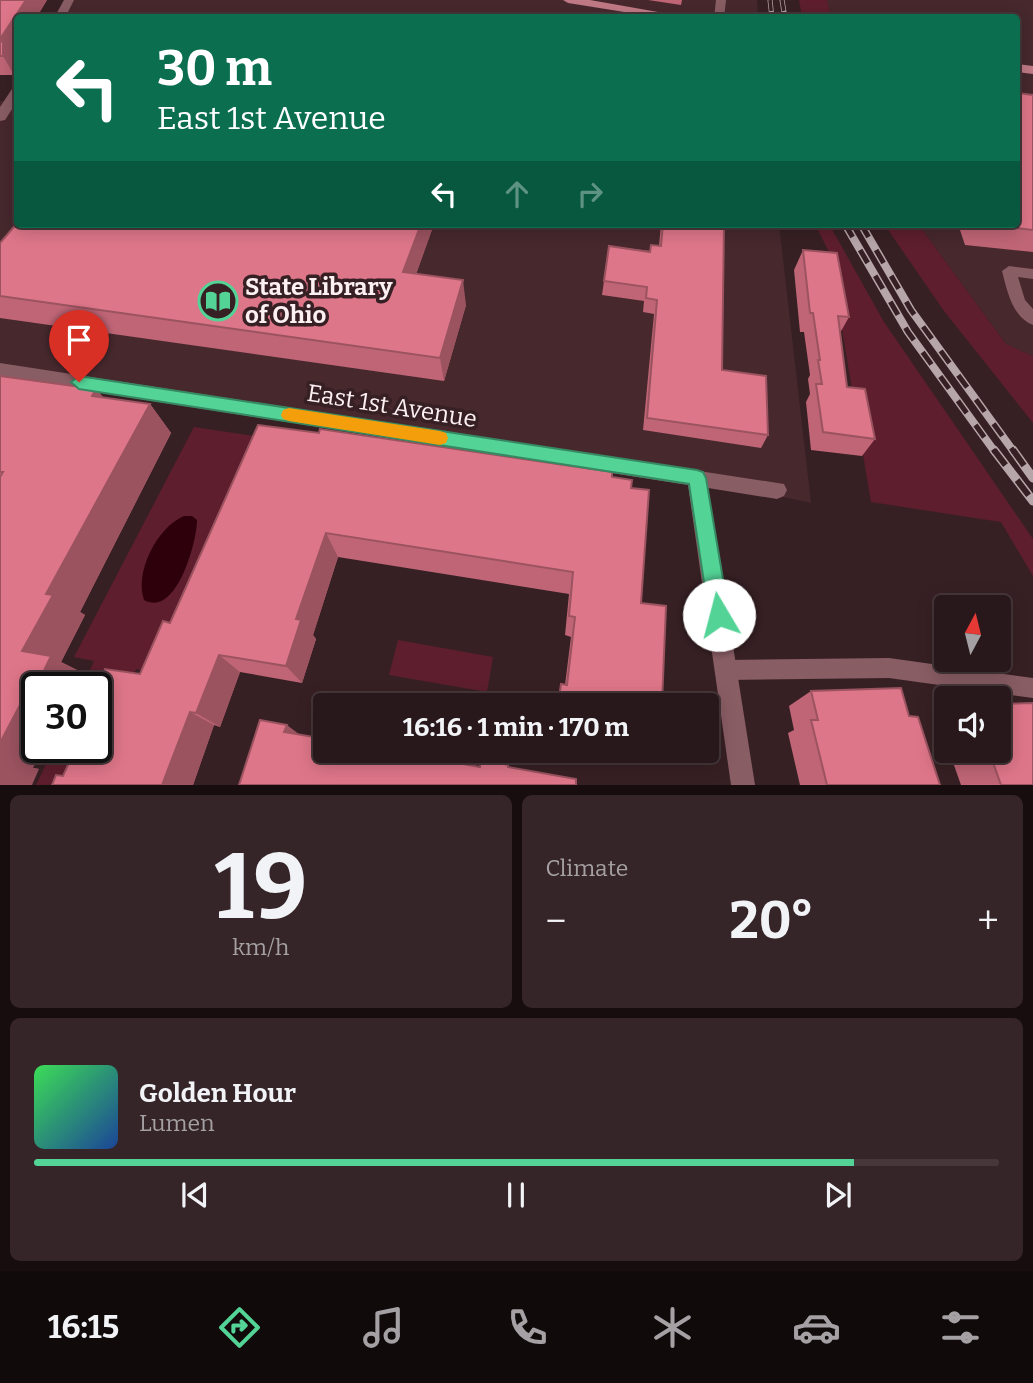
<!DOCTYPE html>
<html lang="en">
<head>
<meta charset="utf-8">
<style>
	:root { --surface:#29181b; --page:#352528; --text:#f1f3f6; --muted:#a5a0a3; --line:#45373a; --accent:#53d396 }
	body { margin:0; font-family:Bitter,serif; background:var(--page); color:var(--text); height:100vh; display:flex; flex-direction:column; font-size:26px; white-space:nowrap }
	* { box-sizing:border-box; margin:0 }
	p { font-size:23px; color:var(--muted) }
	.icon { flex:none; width:38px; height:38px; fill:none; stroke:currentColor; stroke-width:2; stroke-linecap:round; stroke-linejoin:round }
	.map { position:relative; height:785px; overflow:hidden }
	.sheet { display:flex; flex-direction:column; gap:10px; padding:10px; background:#170d0f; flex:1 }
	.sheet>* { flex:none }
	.hud { position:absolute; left:14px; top:14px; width:1006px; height:214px; border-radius:7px; box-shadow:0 4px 18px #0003,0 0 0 2px var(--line); background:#0b6e4f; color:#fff; overflow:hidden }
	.needle { width:46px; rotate:7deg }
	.buttons { position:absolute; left:934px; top:595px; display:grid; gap:14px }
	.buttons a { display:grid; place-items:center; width:77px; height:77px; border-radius:7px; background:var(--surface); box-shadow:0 4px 18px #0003,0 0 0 2px var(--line); font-size:35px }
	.speed { position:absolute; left:21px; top:672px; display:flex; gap:14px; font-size:35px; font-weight:700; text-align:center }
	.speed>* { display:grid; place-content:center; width:91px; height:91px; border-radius:50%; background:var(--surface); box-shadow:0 4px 18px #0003,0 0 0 2px var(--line); line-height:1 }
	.speed .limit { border:4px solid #111; border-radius:10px; background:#fff; color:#111 }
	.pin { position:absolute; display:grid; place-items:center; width:60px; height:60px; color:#fff; margin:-72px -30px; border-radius:50% 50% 50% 0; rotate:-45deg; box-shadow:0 0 7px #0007 }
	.pin .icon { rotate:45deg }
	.me { position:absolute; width:77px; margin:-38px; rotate:352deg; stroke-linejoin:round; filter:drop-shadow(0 0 5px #0008) }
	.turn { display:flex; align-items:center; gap:24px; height:147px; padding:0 28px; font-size:32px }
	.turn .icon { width:91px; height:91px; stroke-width:2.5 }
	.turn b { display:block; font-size:49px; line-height:60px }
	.lanes { display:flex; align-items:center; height:66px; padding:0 28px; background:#0003; justify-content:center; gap:35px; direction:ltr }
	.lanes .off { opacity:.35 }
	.big { font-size:52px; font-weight:700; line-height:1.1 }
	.sheet .tile { flex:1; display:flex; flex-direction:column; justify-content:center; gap:10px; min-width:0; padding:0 24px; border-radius:10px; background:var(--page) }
	.sheet .dial { align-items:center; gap:0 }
	.dial b { font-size:91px; line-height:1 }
	.song { display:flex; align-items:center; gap:21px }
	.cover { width:84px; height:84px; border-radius:10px; background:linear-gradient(135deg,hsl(130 70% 55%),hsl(220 70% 35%)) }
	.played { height:7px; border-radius:4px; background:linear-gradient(90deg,var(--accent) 85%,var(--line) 85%) }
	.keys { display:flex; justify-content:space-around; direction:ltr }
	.heat { display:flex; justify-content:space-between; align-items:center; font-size:38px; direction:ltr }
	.sheet .tiles { flex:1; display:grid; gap:10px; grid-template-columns:1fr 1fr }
	.tile:last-child { grid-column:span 2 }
	.trip { position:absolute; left:313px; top:693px; width:406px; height:70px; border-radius:7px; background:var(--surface); box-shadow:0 4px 18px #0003,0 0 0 2px var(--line); font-weight:700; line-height:70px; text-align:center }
	.dock { display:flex; height:112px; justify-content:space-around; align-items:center; background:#100a0b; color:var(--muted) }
	.dock .icon { width:49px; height:49px }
	.dock .current { color:var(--accent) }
	.dock b { font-size:32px; color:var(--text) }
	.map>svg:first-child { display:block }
	.built { fill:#46282d }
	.green { fill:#5e1e2d }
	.water { fill:#2d000c }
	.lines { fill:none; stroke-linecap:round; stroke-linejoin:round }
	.lane { fill:#895d64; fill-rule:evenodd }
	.street { fill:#895d64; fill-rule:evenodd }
	.secondary { fill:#c07a86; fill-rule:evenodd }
	.rail-far2-casing { stroke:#b7a6a9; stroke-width:5 }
	.rail-far1-casing { stroke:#b7a6a9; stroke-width:8 }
	.rail-casing { stroke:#b7a6a9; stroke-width:9 }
	.rail-far2 { stroke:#372024; stroke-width:3.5; stroke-dasharray:11; stroke-linecap:butt }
	.rail-far1 { stroke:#372024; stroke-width:5; stroke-dasharray:15; stroke-linecap:butt }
	.rail { stroke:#372024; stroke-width:6; stroke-dasharray:19; stroke-linecap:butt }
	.wall { fill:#bf6576 }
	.shaded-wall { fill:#9b5360 }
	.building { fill:#de7689; stroke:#9b5360; stroke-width:2 }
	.route { fill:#53d396; stroke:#368962; stroke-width:2 }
	.slow { fill:#f59e0b }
	.labels { text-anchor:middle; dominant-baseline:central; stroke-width:7; stroke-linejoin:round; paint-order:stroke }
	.poi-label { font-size:24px; font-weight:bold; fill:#fdf0f2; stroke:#372024; text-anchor:start }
	.street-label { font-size:24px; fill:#fdf0f2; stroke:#372024 }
</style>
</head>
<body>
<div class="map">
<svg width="1033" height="785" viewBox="0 0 1033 785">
	<rect width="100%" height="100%" fill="#372024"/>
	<g class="built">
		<polygon points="71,0 757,0 758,17 62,18"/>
		<polygon points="827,0 1033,0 1033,356 1006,344 918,224 1017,224 1017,18 831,17"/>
		<polygon points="0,101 17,101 18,224 779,224 811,503 728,485 0,371"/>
	</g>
	<g class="green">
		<polygon points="799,0 827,0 831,17 802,17"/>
		<polygon points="815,224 829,224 884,322 1033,539 1033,576 1001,522 871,502 829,252"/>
		<polygon points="884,224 918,224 1006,344 1033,356 1033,423 944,311"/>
		<polygon points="194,427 267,438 166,674 136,669 85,784 36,785 54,747 96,747 96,688 82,688 94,661 74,657"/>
		<polygon points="398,640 493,657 487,692 389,675"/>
	</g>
	<path class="water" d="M184 516H192L197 520C197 542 176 618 144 600 134 573 157 527 184 516Z"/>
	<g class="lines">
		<g class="lane">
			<polygon points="716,0 726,0 724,18 714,18"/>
			<path d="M1009 266 1033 269V279L1018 277 1025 300 1033 309V325C1012 317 1007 290 1002 271Z"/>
			<polygon points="889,658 1033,678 1033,698 889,678 727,680 720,677 717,670 720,663 727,660"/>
		</g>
		<g class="street">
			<polygon points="64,0 74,0 65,18 54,18"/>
			<polygon points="18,85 18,100 5,120 0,121 0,107 14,86"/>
			<polygon points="0,363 784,484 787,490 784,496 777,499 708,488 755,785 731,785 688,485 0,377"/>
		</g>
		<g class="secondary">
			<polygon points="563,0 590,0 692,18 662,18 568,3"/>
			<polygon points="1017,64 1033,66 1033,74 1017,72"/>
		</g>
		<defs>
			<g id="rail-far2">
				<polyline points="770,0 772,18"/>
				<polyline points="782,0 785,18"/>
			</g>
			<g id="rail-far1">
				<polyline points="845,224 908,332 995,452"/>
				<polyline points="861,224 911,310 1014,452"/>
			</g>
			<g id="rail">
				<polyline points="994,450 1033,501"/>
				<polyline points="1013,450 1033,478"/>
			</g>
		</defs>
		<use href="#rail-far2" class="rail-far2-casing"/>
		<use href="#rail-far1" class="rail-far1-casing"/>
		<use href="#rail" class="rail-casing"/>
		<use href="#rail-far2" class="rail-far2"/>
		<use href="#rail-far1" class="rail-far1"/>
		<use href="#rail" class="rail"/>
	</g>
	<g class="wall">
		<polygon points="0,0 47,0 36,18 18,18 18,48 12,56 14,60 14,75 0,75"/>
		<polygon points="648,0 682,0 681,5"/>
		<polygon points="1033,95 1033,252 965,245 958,224 1017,224"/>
		<polygon points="18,224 434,224 416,274 466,305 444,381 0,318 0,243"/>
		<polygon points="661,224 724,224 722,370 768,435 761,448 643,430 654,314 643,312 644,301 602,295 609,246 650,251 651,245 659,246"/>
		<polygon points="803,250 849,317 840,333 847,387 875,439 862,456 811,450 806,402 810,394 808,379 810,375 804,332 800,332 794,270"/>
		<polygon points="0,376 96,389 103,397 150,404 171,433 80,612 85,615 61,662 85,674 78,688 37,688 33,768 39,769 0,785"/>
		<polygon points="258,425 612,477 631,488 641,603 662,703 669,705 557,705 561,684 565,685 571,637 565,635 569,594 338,557 313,635 316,639 302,683 240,672 220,727 214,725 193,785 52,785 63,776 100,696 96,694 96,689 140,674 170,623"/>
		<polygon points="811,691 909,716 940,785 800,785 788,733 794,730 789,706"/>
		<polygon points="947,716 947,744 938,719"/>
		<polygon points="949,751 999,751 1033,785 961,785"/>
	</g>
	<g class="shaded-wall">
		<polygon points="26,0 47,0 36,18 18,18 18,48 12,56 14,60 14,75 3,56 0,39"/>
		<polygon points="421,224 434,224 408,297 403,272"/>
		<polygon points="463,280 466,305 444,381 440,358"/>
		<polygon points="96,389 121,419 92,396"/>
		<polygon points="150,404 171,433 80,612 85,615 61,662 85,674 78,688 49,688 38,683 22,651 46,594"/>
		<polygon points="326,533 338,557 313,635 316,639 302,683 286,666 296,619"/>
		<polygon points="219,655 240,672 220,727 196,713"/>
		<polygon points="32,682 45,688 37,688 37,747 43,747 33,768 39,769 32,785 0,785 0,743"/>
		<polygon points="190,712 214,725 193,785 162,785"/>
		<polygon points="287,725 304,738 284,732"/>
		<polygon points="408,751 412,751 417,758 408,754"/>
	</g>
	<g class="building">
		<polygon points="0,0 26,0 0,39"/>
		<polygon points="0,41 3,42 3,56 0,56"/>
		<polygon points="1017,93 1033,95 1033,230 979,224 1017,224"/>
		<polygon points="18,222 18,224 421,224 403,272 463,280 440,358 0,296 0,243"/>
		<polygon points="663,224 724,224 722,370 766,376 768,435 647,418 657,300 646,298 647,287 604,281 609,246 650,252 651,245 661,246"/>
		<polygon points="803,250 837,253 849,317 838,316 847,387 865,389 875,439 823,432 816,384 822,384 818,360 820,360 813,313 810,313"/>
		<polygon points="0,376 96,389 92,396 150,404 46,594 53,595 22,651 51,656 38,683 32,682 0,743 0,477 3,472 0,472"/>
		<polygon points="258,425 319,433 320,429 612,472 612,477 632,480 631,488 649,490 641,603 666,606 662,703 669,705 558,705 561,684 567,685 575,617 569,616 573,572 326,533 296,619 301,620 286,666 219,655 196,713 190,712 162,785 52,785 56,775 63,776 76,747 96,747 96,704 101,694 96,694 96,689 105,669 140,674 163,621 170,623"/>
		<polygon points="901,688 909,716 918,717 940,785 827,785 811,720 818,720 811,691"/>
		<polygon points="1033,703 1033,785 1001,785 989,751 999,751 999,704"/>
		<polygon points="260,720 287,725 284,732 326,739 326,751 408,751 408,754 480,767 481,759 508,765 508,767 576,779 576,785 239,785"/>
	</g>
	<polygon class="route" points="79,376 697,470 703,472 706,478 729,615 726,622 719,624 712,622 709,615 689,484 79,389 71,382"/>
	<polygon class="slow" points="289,408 440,431 446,433 448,438 446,443 440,445 289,421 283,419 281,415 283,410"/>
	<defs>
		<symbol id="library-ring" viewBox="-11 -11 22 22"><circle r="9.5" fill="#372024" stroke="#53d396" stroke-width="1.5"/><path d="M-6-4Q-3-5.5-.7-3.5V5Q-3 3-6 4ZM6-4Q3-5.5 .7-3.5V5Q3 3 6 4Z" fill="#53d396"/></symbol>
	</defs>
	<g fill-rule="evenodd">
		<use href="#library-ring" x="196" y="279" width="44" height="44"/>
	</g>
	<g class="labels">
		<g class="poi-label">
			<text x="245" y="287">State Library<tspan x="245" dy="28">of Ohio</tspan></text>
		</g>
		<g class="street-label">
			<text transform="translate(392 406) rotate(9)">East 1st Avenue</text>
		</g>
	</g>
</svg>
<div class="buttons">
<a><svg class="needle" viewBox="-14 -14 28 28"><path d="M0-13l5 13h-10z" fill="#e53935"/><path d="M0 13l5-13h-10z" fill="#a5a0a3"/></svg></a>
<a><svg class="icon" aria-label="sound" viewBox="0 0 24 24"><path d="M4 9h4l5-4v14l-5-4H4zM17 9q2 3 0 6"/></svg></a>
</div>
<div class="speed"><div class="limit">30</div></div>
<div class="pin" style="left:79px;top:382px;background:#d93025"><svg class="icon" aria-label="arrive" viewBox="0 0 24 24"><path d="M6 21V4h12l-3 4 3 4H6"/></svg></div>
<svg class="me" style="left:719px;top:615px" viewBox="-20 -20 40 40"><circle r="19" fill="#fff"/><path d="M0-13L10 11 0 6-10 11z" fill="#53d396"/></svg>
<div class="trip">16:16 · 1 min · 170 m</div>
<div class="hud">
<div class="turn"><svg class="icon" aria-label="left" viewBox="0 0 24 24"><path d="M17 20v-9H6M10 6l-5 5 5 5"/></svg><div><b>30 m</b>East 1st Avenue</div></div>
<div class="lanes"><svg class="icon" aria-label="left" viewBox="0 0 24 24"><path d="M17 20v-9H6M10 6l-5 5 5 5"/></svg><svg class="icon off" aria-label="ahead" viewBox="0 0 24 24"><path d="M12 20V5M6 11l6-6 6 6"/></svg><svg class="icon off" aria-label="right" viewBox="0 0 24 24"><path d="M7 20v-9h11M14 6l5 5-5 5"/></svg></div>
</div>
</div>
<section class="sheet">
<div class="tiles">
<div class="tile dial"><b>19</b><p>km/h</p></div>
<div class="tile"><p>Climate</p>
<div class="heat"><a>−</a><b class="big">20°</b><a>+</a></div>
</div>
<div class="tile">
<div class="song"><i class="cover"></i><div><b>Golden Hour</b><p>Lumen</p></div></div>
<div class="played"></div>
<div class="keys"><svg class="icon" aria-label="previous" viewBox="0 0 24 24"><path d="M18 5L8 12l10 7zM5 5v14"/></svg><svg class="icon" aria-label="pause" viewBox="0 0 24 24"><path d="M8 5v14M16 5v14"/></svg><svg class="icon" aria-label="next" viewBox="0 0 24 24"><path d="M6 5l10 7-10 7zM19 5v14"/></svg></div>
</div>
</div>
</section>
<nav class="dock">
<b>16:15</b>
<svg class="icon current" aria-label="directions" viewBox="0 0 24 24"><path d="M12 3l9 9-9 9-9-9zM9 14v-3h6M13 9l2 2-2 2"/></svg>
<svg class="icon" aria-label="music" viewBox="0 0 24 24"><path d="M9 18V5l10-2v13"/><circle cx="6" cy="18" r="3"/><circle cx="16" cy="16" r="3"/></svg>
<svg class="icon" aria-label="phone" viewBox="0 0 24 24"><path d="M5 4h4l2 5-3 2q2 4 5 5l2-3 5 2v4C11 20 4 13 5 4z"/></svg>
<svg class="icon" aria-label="climate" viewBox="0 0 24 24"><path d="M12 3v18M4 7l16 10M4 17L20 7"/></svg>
<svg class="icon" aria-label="car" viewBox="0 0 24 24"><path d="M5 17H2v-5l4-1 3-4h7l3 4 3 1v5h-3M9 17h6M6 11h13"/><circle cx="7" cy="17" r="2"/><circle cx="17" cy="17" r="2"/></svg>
<svg class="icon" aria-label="filters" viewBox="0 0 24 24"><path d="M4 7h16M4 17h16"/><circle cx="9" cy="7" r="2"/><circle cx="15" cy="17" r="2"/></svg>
</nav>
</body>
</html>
